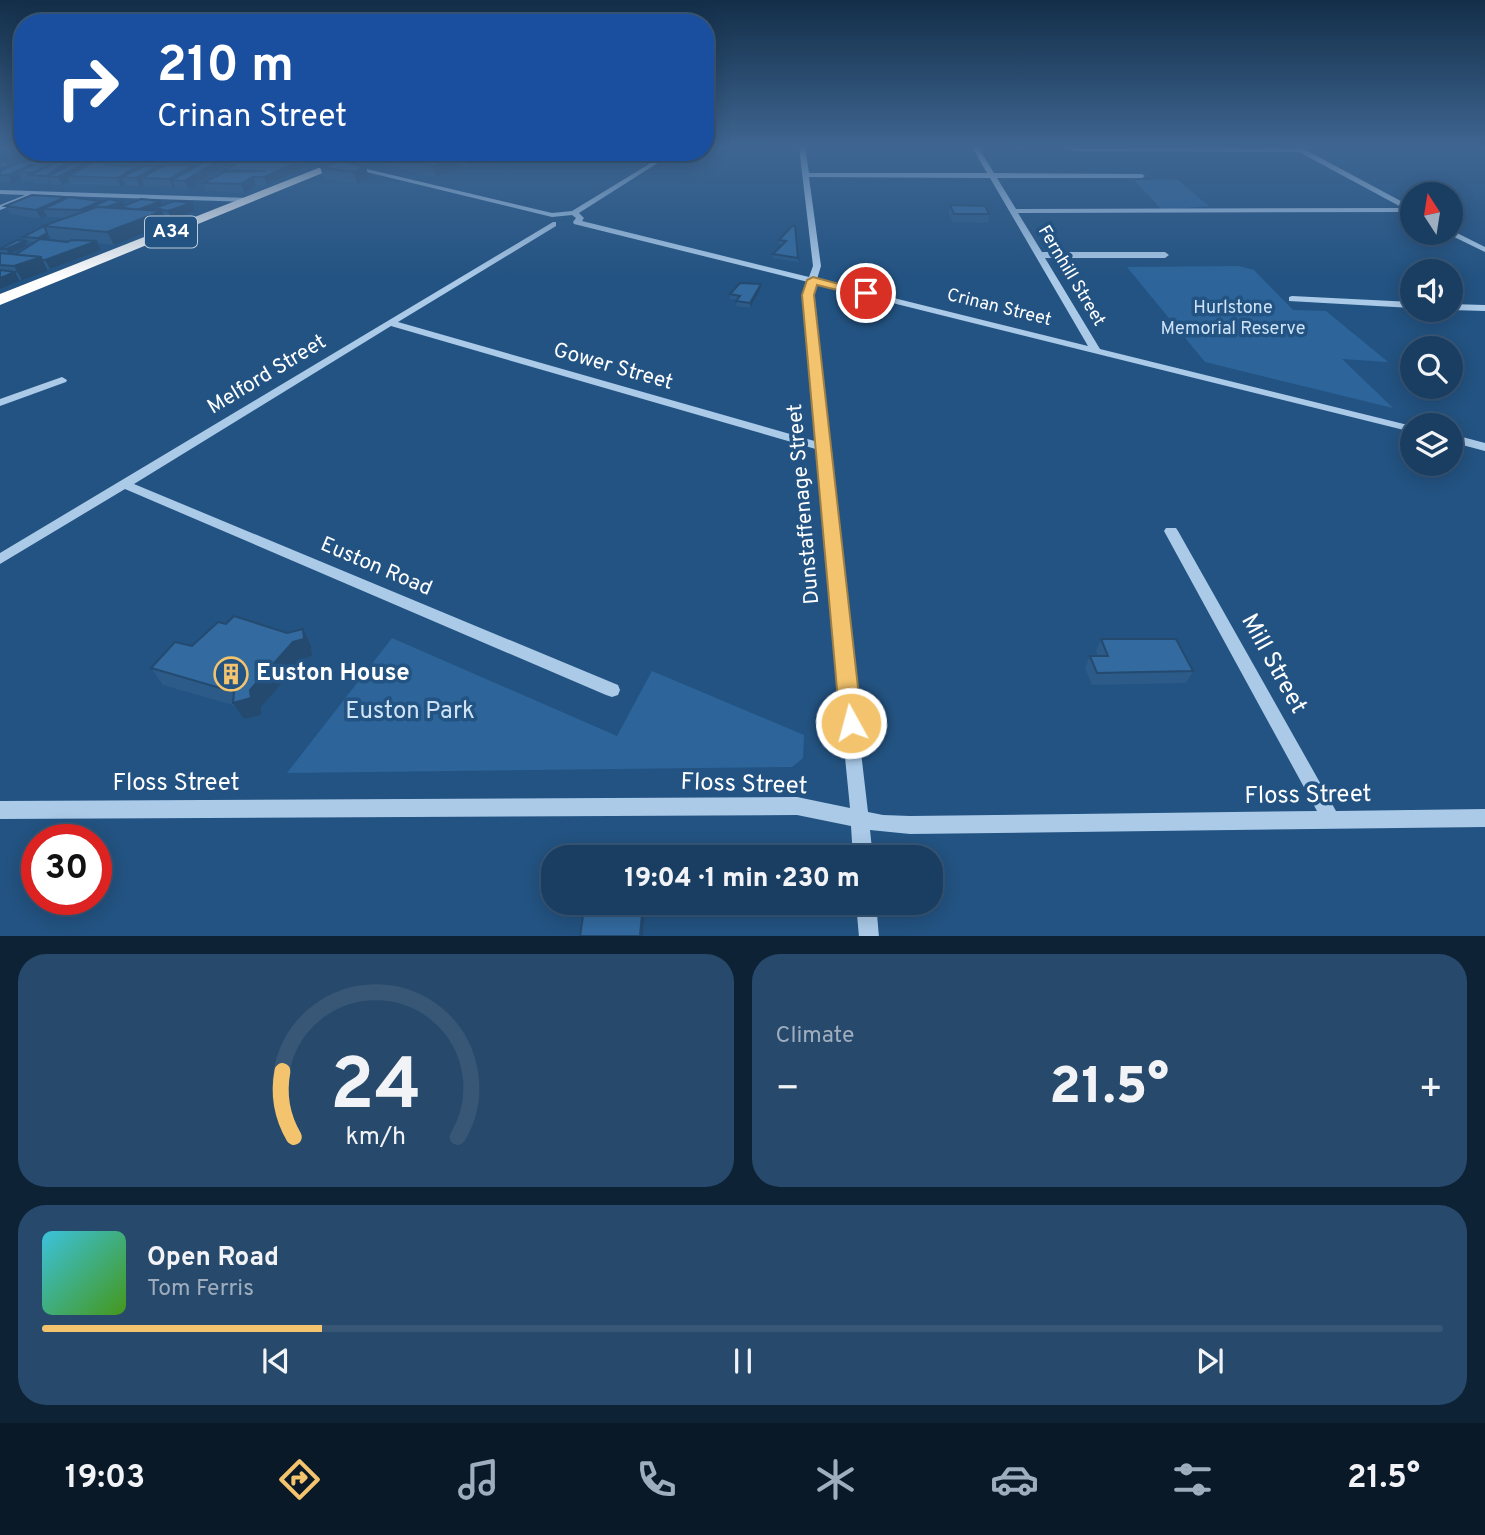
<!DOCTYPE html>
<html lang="en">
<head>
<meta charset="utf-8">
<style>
	:root { --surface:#1a3e62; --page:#27496b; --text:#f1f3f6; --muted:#9faebe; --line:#385777; --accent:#f3c46d }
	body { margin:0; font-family:Overpass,sans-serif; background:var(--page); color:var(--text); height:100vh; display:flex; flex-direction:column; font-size:26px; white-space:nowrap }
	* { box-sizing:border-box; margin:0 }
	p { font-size:23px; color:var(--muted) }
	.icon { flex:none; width:38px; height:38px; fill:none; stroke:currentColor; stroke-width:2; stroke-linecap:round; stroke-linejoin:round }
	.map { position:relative; height:936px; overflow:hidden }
	.side { display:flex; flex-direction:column; gap:18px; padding:18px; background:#0e2236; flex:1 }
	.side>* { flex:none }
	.hud { position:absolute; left:14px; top:14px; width:700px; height:147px; border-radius:28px; box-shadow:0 4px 18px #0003,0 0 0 2px var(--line); background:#1a4fa0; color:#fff; overflow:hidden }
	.needle { width:46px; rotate:348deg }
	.buttons { position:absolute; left:1400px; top:182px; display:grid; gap:14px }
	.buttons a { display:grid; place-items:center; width:63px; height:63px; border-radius:50%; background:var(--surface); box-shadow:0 4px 18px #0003,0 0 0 2px var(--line); font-size:35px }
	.speed { position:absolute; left:21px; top:824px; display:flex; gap:14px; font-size:35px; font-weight:700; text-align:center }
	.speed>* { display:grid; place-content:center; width:91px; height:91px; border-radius:50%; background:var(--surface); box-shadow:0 4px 18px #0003,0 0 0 2px var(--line); line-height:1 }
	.speed .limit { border:10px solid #d22; background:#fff; color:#111 }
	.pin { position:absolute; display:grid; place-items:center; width:60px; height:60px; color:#fff; margin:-30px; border:4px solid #fff; border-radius:50%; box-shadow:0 2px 7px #0007 }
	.me { position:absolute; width:77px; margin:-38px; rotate:353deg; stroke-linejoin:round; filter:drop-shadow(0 0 5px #0008) }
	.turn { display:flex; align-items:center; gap:24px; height:147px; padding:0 28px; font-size:32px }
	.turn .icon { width:91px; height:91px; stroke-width:2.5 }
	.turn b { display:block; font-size:49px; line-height:60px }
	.big { font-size:52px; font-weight:800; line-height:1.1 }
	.side .widget { flex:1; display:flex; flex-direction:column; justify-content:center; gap:10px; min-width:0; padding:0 24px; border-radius:28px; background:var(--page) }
	.side .dial { align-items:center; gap:0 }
	.dial svg { height:182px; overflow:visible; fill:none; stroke:var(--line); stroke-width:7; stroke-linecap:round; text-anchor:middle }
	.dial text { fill:var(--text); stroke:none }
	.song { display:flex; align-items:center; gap:21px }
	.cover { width:84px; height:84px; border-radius:10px; background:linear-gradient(135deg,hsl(190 70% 55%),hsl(100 70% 35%)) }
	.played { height:7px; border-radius:4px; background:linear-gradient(90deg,var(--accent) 20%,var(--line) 20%) }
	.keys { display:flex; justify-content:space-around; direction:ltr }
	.heat { display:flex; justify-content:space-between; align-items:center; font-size:38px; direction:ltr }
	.side .tiles { flex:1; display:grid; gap:18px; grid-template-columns:1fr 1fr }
	.widget:last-child { grid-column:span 2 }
	.trip { position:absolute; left:541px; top:845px; width:402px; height:70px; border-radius:28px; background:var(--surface); box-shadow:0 4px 18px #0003,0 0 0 2px var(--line); font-weight:800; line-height:70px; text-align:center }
	.dock { display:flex; height:112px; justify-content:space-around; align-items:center; background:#0a1927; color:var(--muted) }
	.dock .icon { width:49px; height:49px }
	.dock .selected { color:var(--accent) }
	.dock b { font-size:32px; color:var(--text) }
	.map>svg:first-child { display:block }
	.green { fill:#2d659a }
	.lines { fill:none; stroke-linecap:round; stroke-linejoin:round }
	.minor { fill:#aacae8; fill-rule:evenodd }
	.highway { fill:#fff; fill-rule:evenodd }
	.wall { fill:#2c5b89; fill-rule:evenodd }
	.shaded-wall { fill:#244a6f }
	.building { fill:#336a9f; stroke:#244a6f; stroke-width:2 }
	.route { fill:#f3c46d; stroke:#9e7f47; stroke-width:2 }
	.labels { text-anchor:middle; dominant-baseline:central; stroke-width:7; stroke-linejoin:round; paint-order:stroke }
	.far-street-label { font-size:18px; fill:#fff; stroke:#235382 }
	.far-park-label { font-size:18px; fill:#cee3f6; stroke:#235382 }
	.shield { fill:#235382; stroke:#bdcbda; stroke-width:2 }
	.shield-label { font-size:19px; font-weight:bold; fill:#fff }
	.street-label { font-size:21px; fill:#fff; stroke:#235382 }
	.near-street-label { font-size:24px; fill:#fff; stroke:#235382 }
	.near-poi-label { font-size:24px; font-weight:bold; fill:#fff; stroke:#235382; text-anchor:start }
	.near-park-label { font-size:24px; fill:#cee3f6; stroke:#235382 }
</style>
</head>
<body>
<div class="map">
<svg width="1485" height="937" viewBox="0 0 1485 937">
	<rect width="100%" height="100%" fill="#235382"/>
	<g class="green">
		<polygon points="1134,180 1178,180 1209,206 1162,210"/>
		<polygon points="1239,266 1254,270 1293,310 1326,311 1388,362 1342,359 1393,408 1205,362 1127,267"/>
		<polygon points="392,638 617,736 652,671 804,735 803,758 792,767 287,773"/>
	</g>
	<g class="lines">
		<g class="minor">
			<path d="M799 147H805L809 173H987L972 147H978L994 173 1142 174 1145 176 1142 178H997L1016 209 1403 208 1299 152 1072 151 1069 149 1072 147H1300L1412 207 1411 212 1018 213 1042 252H1165L1169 255 1165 258H1045L1100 349 1412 426V432L816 284 813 295 831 448 845 615 868 812 883 815 910 816 1317 811 1164 531 1166 528H1176L1178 531 1336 811 1485 809V827L910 834 870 830 873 858H853L851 826 797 815 0 819V801L797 797 850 808 831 615 819 450 391 326 134 484 618 685 620 690 618 695 612 697 606 695 125 489 0 564V553L553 222H556V226L398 322 818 442 803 295 808 282 574 224 573 222 576 218 572 215 552 217 325 162 319 157 320 152H326L325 156 329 160 552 213 572 211 659 158 640 152 663 155 667 152H675L579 213 584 218 582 221 809 277 813 266ZM809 177 990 178 1088 346 817 279 821 266Z"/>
			<polygon points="0,190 250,198 254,200 250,202 32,195 32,198 0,210 0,205 25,195 0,194"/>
			<polygon points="1451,230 1485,247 1485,252 1448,234 1451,233"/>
			<polygon points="1292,296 1412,302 1412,308 1289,301 1289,297"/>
			<polygon points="1451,304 1485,305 1485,311 1451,310"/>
			<polygon points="62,377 67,380 66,382 0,406 0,399"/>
			<polygon points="1451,434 1485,443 1485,451 1451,442"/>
			<polygon points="856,903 876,903 879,937 859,937"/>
		</g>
		<polygon class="highway" points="359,152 374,152 0,305 0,294"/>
	</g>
	<g class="wall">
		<polygon points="0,147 23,147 23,152 21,152 19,150 0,151"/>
		<polygon points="37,152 93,152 85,156 59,156 59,155 54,157 39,156"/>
		<polygon points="108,152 142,152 127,160 111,159"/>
		<polygon points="228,152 217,158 199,160 197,156 183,156 182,154 172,159 159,159 156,153 149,153"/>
		<polygon points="247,152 298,152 299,160 295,162 297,163 300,170 267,185 256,185 245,193 206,191 203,183 226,172 223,165"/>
		<polygon points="376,152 527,152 494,166 479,163 470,167 462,165 436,178 379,163"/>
		<polygon points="0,158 13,163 14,164 85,163 86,166 110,163 111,165 140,168 159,166 160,168 194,165 195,167 215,163 219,170 188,189 176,188 175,186 173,187 145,186 144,184 140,187 126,185 125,184 121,186 71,184 70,181 62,185 52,185 51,183 35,183 33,181 22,180 22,179 12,183 0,183"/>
		<polygon points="320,167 366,167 369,179 357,184 324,179"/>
		<path d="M67 198 101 201 102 202 124 206 161 201 163 205 192 203 195 211 172 220 165 218 167 224 114 245 98 243 101 250 50 269H48V271L20 280V281L0 289V253H1L0 248 25 241 27 246 9 254 15 255 36 242 26 241 23 237 44 226 67 218 48 217 47 216 41 219 10 214 5 206ZM50 237 51 239 70 241 67 242 45 240Z"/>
		<polygon points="950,205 989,214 988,223 953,222 949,214"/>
		<polygon points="792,226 798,258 798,262 773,258 773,254 782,245 779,244 779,240"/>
		<polygon points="761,288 750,308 736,306 737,300 730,299 730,294"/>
		<polygon points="226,624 287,633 303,629 311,646 312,656 303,659 261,707 261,715 244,719 236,706 163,685 151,668 192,646"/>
		<polygon points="1101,639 1193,671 1186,683 1092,685 1085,668 1090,656 1098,656 1096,651"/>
	</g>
	<g class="shaded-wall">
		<polygon points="52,152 57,152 59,155 54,157"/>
		<polygon points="84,152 93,152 85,156"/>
		<polygon points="124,152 142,152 127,160"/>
		<polygon points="169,152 181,152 182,154 172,159"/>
		<polygon points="196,152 228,152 217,158 199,160"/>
		<polygon points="290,152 298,152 299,160 291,165 297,163 300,170 267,185 264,177 290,166 288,158"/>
		<polygon points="477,152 479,163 470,167 467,156"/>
		<polygon points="499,152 527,152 494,166 492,155"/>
		<polygon points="460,154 462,165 436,178 433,166"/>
		<polygon points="8,159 11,164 13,163 18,171 30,165 33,172 58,161 71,160 75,168 85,163 89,171 67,176 70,181 62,185 58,177 47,176 51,183 50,184 46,176 33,175 32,173 18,172 22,179 12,183 8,175 0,175 0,162"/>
		<polygon points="215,163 219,170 188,189 184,181"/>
		<polygon points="194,165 198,172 172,180 175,186 173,187 169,179"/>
		<polygon points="139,166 143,174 122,177 125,184 121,186 117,178"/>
		<polygon points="159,166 163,173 141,178 144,184 140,187 136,178"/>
		<polygon points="366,167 369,179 357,184 353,172"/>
		<polygon points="253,177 256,185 245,193 241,184"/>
		<polygon points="66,197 71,205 43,209 47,216 41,219 36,210"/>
		<polygon points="101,201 105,208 122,202 124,207 121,207 124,211 85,218 80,210"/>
		<polygon points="161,201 164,209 155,208 157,212 136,210"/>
		<polygon points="192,203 195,211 172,220 168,211"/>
		<polygon points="162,211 167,224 114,245 107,232"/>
		<polygon points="47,233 50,237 41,242 38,238"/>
		<polygon points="25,241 27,246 9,254 6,249"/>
		<polygon points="97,241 101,250 50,269 45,260"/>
		<polygon points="41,257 48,271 22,280 14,266"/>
		<polygon points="15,272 20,281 0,289 0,278"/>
		<polygon points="761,284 761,288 750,308 750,303"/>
		<polygon points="303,629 311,646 312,656 303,659 261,707 261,715 244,719 233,703 250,690"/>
		<polygon points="643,903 645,903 643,936 640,936"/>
	</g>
	<g class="building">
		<polygon points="249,152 296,152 288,158 278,158 273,161 297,163 264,177 253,177 241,184 203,183 224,172 266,171 225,170 233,165 223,165"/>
		<polygon points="378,152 476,152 467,156 460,154 433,166"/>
		<polygon points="479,152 499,152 492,155"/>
		<polygon points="0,158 8,159 0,162"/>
		<polygon points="71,160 46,176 30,175 58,161 32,173 18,172 33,165 30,165 8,175 0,175 0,171 23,161"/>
		<polygon points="340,161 366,167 353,172 320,167"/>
		<polygon points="0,162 13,163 0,169"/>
		<polygon points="94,162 110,163 105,165 139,166 117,178 67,176"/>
		<polygon points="204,162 215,163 184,181 172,180"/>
		<polygon points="76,163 85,163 58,177 47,176"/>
		<polygon points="146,165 159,166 136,178 122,177"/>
		<polygon points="165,165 194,165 169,179 141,178"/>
		<polygon points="32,195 66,197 36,210 5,206"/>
		<polygon points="69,197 101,201 80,210 43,209"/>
		<polygon points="109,199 122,202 106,207 97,207 82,212"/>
		<polygon points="141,199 161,201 137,210 121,207"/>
		<polygon points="174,201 192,203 168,211 155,208"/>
		<polygon points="950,205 985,206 989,214 954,214"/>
		<polygon points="97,207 162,211 107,232 43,226"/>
		<polygon points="44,226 47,233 38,238 23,237"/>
		<polygon points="792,226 795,226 798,258 773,254 786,241 779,240"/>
		<polygon points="40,239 67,242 72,240 97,241 45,260 42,260 41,257 15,255"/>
		<polygon points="17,240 25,241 6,249 0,249"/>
		<polygon points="0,253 41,257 14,266 0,265"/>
		<polygon points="0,270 15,272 0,278"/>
		<polygon points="740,283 761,284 750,303 736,301 740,296 730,294"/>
		<polygon points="234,616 287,633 303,629 304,639 293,642 250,690 251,698 233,703 234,692 151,668 175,642 192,646 218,622 226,624"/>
		<polygon points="1101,639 1176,639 1193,671 1097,673 1090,656 1108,656"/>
		<polygon points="585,903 643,903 640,936 580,936"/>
	</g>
	<linearGradient id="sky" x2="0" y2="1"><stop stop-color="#132e48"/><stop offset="0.53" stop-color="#3f6692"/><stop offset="1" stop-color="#3f6692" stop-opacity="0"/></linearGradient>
	<rect width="1485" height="278" fill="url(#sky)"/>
	<polygon class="route" points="813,277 872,293 866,297 817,285 814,295 862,723 859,730 851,732 843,730 840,723 802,295 807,280"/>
	<defs>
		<symbol id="building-ring" viewBox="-11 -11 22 22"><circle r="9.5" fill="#235382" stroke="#f3c46d" stroke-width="1.5"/><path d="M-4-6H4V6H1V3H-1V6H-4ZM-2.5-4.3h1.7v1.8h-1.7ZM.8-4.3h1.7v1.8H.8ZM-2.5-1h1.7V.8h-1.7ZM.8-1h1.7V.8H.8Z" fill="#f3c46d"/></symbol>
	</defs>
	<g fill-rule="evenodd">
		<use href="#building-ring" x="212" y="655" width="38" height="38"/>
	</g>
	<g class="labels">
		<g class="far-street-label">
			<text transform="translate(1071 276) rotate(59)">Fernhill Street</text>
			<text transform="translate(999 308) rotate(14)">Crinan Street</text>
		</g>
		<g class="far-park-label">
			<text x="1233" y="308">Hurlstone<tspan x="1233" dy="21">Memorial Reserve</tspan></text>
		</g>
		<rect class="shield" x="145" y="216.5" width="52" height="31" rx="5"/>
		<g class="shield-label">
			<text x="171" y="232">A34</text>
		</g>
		<g class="street-label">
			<text transform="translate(613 367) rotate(16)">Gower Street</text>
			<text transform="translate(267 375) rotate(-31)">Melford Street</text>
			<text transform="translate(804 504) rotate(-95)">Dunstaffenage Street</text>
			<text transform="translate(376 567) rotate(23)">Euston Road</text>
		</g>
		<g class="near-street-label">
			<text transform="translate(1273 664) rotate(61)">Mill Street</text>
			<text x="176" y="784">Floss Street</text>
			<text transform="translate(744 785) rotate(2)">Floss Street</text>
			<text transform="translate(1308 796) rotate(-1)">Floss Street</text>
		</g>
		<g class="near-poi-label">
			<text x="256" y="674">Euston House</text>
		</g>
		<g class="near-park-label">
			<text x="410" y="712">Euston Park</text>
		</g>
	</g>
</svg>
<div class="buttons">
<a><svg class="needle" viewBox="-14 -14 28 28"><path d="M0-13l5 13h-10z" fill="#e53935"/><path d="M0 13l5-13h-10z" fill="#9faebe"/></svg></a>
<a><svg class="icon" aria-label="sound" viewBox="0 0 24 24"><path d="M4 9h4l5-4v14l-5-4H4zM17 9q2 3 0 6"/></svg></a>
<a><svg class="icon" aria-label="search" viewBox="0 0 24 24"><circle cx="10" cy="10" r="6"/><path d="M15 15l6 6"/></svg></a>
<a><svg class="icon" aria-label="layers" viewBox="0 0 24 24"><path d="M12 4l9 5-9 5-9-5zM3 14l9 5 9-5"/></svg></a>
</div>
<div class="speed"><div class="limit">30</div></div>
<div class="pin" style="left:866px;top:293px;background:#d93025"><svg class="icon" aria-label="arrive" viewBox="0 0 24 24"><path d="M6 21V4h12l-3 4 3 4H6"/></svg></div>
<svg class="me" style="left:851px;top:723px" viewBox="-20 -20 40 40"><circle r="17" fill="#f3c46d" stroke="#fff" stroke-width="3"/><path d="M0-11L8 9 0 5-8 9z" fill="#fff"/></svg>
<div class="trip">19:04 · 1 min · 230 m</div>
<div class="hud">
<div class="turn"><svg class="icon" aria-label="right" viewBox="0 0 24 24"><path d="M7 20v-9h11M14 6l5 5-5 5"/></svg><div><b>210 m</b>Crinan Street</div></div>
</div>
</div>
<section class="side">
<div class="tiles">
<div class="widget dial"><svg viewBox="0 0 100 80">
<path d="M14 69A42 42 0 1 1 86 69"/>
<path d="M14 69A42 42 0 0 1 9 40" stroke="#f3c46d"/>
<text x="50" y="56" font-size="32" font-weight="700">24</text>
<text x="50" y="72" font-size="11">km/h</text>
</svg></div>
<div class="widget"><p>Climate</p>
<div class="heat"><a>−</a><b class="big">21.5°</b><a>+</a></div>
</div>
<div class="widget">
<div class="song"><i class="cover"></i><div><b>Open Road</b><p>Tom Ferris</p></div></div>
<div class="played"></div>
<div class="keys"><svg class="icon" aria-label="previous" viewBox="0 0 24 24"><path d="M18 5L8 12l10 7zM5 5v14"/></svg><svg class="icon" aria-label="pause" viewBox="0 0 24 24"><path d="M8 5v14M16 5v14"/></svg><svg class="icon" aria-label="next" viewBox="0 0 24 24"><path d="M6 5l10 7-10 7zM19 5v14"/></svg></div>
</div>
</div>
</section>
<nav class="dock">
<b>19:03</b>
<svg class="icon selected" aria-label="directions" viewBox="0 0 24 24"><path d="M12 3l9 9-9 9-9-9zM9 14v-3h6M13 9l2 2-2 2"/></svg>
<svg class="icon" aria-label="music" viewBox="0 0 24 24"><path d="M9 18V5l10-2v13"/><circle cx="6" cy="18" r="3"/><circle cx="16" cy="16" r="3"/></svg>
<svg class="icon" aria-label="phone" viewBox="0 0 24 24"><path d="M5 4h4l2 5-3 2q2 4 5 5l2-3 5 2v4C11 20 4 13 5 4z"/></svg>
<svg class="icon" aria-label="climate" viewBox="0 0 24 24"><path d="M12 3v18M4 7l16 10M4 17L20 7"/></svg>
<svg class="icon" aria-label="car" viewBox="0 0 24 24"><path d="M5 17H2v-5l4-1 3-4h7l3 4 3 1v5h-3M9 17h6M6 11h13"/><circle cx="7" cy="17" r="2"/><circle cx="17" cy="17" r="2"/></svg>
<svg class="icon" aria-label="filters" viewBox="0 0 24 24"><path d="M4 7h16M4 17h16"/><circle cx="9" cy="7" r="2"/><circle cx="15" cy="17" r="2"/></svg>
<b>21.5°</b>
</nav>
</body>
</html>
